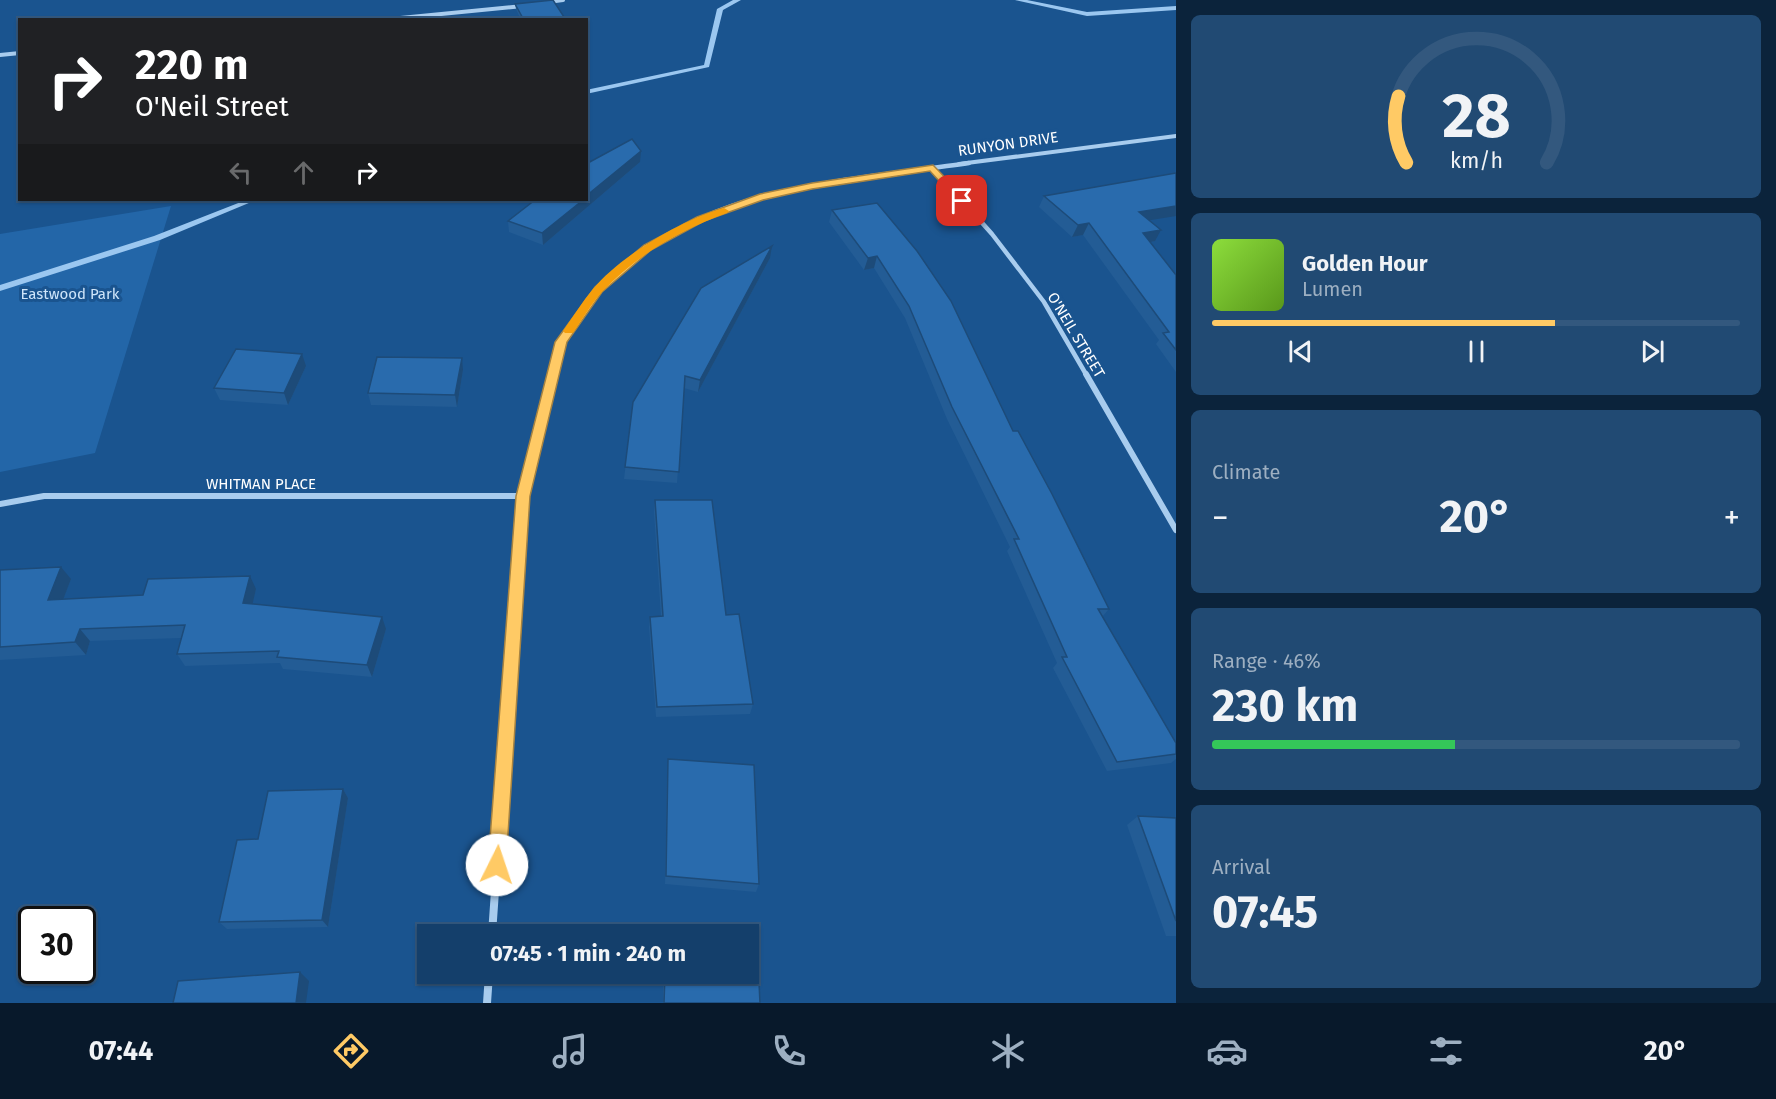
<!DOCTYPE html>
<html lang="en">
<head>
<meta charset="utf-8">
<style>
	:root { --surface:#143f6b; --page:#214a73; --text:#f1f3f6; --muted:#9dafc1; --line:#33587e; --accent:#ffca65 }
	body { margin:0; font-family:"Fira Sans",sans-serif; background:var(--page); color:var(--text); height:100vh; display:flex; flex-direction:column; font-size:22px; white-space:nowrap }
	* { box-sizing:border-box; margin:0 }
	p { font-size:20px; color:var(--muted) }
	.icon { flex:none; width:33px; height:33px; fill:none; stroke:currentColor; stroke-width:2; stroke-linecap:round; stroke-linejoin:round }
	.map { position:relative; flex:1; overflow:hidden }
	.panel { display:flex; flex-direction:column; gap:15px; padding:15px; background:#0b233b; width:600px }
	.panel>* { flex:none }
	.guide { position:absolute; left:18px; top:18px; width:570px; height:183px; border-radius:0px; box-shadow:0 2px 4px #0004,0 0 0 2px var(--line); background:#202124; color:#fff; overflow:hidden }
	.speed { position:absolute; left:18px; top:906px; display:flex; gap:12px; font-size:30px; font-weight:700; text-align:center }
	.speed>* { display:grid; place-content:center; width:78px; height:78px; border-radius:50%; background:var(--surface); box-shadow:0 2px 4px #0004,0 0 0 2px var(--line); line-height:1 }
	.speed .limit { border:3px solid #111; border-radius:9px; background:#fff; color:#111 }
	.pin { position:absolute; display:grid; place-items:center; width:51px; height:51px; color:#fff; margin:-26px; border-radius:12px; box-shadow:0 3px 9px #0006 }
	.me { position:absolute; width:66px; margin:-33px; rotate:4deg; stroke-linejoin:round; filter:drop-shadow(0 0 4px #0008) }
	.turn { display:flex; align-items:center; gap:21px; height:126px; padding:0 18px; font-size:27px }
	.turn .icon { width:78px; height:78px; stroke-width:2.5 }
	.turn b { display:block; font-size:42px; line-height:51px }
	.lanes { display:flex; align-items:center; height:57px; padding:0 18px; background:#0003; justify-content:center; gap:30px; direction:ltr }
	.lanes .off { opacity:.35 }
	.big { font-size:45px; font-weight:700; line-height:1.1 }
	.panel .widget { flex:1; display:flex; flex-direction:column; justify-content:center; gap:9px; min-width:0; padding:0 21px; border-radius:9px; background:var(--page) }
	.panel .dial { align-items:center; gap:0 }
	.dial svg { height:156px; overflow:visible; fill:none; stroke:var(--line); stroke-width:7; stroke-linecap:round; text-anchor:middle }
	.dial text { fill:var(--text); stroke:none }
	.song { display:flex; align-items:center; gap:18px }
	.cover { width:72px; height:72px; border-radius:9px; background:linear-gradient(135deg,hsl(90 70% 55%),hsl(90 70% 35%)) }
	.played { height:6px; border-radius:3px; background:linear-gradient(90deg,var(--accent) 65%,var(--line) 65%) }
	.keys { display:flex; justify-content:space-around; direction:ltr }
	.heat { display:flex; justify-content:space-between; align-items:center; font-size:33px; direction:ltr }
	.charge { height:9px; border-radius:4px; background:linear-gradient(90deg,#34c759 46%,var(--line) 0) }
	.trip { position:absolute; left:417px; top:924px; width:342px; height:60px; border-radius:0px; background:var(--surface); box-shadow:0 2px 4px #0004,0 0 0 2px var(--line); font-weight:700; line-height:60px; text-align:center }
	.tab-bar { display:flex; height:96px; justify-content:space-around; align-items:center; background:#08192b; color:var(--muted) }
	.tab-bar .icon { width:42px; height:42px }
	.tab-bar .on { color:var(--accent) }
	.tab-bar b { font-size:27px; color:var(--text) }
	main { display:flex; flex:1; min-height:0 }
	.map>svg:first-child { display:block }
	.green { fill:#2366a8 }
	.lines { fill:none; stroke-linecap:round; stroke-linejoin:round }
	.stream { fill:#9bc7f0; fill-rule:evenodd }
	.minor-far3 { stroke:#a8ccee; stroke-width:4 }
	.minor-far2 { stroke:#a8ccee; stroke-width:4.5 }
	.minor-far1 { stroke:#a8ccee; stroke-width:6 }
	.minor { stroke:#a8ccee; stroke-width:8 }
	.wall { fill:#235c95 }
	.shaded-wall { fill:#1d4b79 }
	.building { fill:#296bad; stroke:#1d4b79; stroke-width:1.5 }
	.route { fill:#ffca65; stroke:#a68342; stroke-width:1.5 }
	.slow { fill:#f59e0b }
	.labels { text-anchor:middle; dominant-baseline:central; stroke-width:6; stroke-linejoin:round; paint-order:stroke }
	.street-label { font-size:15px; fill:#fff; stroke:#1a548f }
	.park-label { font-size:15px; fill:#cee5fa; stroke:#1a548f }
</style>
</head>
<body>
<main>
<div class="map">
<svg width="1176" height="1003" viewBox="0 0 1176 1003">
	<rect width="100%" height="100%" fill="#1a548f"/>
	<polygon class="green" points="171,206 95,453 0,472 0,234"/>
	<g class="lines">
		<g class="stream">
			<polygon points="733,0 741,0 723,10 709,67 586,94 586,90 704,65 717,9"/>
			<polygon points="1015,0 1027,0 1087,12 1176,6 1176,10 1087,16"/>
			<polygon points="246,200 256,200 160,240 0,291 0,285 154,236"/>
		</g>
		<g class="minor-far3">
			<polyline points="548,2 563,0"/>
			<polyline points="380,20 523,6"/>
			<polyline points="0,55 20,53"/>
			<polyline points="959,164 1176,136"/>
		</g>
		<g class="minor-far2">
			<polyline points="933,168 992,234 1044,302 1087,376"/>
			<path d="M553 376C555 365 557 350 562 340 602 267 682 218 761 197 828 179 900 173 969 163"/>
		</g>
		<g class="minor-far1">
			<polyline points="1086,374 1176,530"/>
			<polyline points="0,504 44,496 523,496"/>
			<polyline points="512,649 523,496 553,374"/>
		</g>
		<g class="minor">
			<polyline points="492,934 512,648"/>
			<polyline points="487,1003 489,974"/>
		</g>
	</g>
	<g class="wall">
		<polygon points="515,4 566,20 521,20 516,9"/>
		<polygon points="640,162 543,245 509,232 508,221"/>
		<polygon points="1044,196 1150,220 1155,241 1150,242 1176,275 1176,372 1156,344 1159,340 1083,235 1072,237 1039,207"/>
		<polygon points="877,203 1013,431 1109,609 1102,617 1176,743 1176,759 1171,763 1107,771 1053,668 1057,663 1007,551 1010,547 947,419 905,318 874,268 864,270 829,222 832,210"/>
		<polygon points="770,258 698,392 684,388 677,483 624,479 633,402"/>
		<polygon points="306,366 288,405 220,400 214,388"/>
		<polygon points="463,370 457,407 371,405 368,393"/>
		<polygon points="655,500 726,615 753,704 750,714 656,717 649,627 650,617 661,616 654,512"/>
		<polygon points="0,570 71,579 63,599 256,589 252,604 386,629 372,677 283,669 280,663 185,666 177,654 181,638 90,641 86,655 0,660"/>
		<polygon points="668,759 759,884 756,892 665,884 667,768"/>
		<polygon points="343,789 348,798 328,927 227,929 219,922 258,839"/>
		<polygon points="1138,816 1176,818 1176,936 1166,936 1127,825"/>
		<polygon points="663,974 748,974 760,1003 663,1003"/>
	</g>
	<g class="shaded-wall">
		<polygon points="641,151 640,162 543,245 542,233 583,200 586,200 586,196"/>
		<polygon points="1176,206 1176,216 1133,223 1139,212"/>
		<polygon points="1089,223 1083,235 1072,237 1078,225"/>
		<polygon points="1161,230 1155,241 1137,245 1143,233"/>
		<polygon points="772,246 770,258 698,392 700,380"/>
		<polygon points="877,256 874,268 864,270 868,258"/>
		<polygon points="302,354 306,366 288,405 284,393"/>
		<polygon points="462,358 463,370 457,407 455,395"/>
		<polygon points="61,567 71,579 58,613 48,600"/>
		<polygon points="250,576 256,589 250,615 243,603"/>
		<polygon points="382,617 386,629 372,677 367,665"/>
		<polygon points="80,629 90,641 86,655 75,642"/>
		<polygon points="343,789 348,798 328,927 322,920"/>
		<polygon points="300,972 309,981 306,1003 296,1003"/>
	</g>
	<g class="building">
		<polygon points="553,0 566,20 524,20 515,4"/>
		<polygon points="632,139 641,151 586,196 586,164"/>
		<polygon points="1176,173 1176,206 1139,212 1161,230 1143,233 1176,275 1176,350 1163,333 1169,332 1089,223 1078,225 1044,196"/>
		<polygon points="535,200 583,200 542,233 508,221"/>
		<polygon points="877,203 917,251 951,301 1013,431 1018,431 1052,494 1109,609 1098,609 1176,743 1176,754 1117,762 1062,657 1067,657 1014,539 1019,539 952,407 909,306 877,256 868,258 832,210"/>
		<polygon points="772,246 700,380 685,376 679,472 625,467 633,402 701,288"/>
		<polygon points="236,349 302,354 284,393 214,388"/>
		<polygon points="377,357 462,358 455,395 368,393"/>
		<polygon points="655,500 712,500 726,615 739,614 753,704 657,707 650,617 663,616"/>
		<polygon points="61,567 48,600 143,595 148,579 250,576 243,603 382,617 367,665 277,657 279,651 177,654 185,625 80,629 75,642 0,647 0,570"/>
		<polygon points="668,759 754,765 759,884 666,876"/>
		<polygon points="343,789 322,920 219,922 237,840 258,839 268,791"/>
		<polygon points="1138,816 1176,818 1176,921"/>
		<polygon points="748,961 758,962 760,1003 664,1003 665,974 748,974"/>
		<polygon points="300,972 296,1003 173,1003 178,981"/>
	</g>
	<polygon class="route" points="933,165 966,199 966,203 959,203 930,171 812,189 763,200 704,221 651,250 602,292 567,342 530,496 506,865 503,872 497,874 490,872 488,865 516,496 555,342 595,287 644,245 697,217 760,194 812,183"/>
	<path class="slow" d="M724 208 729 211 727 213C682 229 635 256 602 292 591 304 582 320 573 333H565L563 331C573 317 582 302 593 289 620 256 683 219 724 208Z"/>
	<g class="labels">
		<g class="street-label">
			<text transform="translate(1008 144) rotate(-8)">RUNYON DRIVE</text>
			<text transform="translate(1076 335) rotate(59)">O'NEIL STREET</text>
			<text x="261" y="484">WHITMAN PLACE</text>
		</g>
		<g class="park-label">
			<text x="70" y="294">Eastwood Park</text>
		</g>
	</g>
</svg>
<div class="speed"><div class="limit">30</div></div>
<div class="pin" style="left:962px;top:201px;background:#d93025"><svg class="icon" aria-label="arrive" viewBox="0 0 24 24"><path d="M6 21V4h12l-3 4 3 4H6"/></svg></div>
<svg class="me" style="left:497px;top:865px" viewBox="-20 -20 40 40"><circle r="19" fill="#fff"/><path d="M0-13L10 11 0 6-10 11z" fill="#ffca65"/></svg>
<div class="trip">07:45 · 1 min · 240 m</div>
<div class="guide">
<div class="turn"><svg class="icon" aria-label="right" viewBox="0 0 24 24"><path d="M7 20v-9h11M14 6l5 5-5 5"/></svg><div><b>220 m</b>O'Neil Street</div></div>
<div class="lanes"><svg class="icon off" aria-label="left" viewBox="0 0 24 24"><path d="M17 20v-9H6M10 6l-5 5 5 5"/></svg><svg class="icon off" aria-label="ahead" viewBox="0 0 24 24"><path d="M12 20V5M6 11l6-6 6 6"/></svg><svg class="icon" aria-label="right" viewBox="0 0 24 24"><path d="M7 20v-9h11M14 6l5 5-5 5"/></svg></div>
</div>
</div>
<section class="panel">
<div class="widget dial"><svg viewBox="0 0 100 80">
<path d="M14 69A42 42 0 1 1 86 69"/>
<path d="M14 69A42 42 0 0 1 10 35" stroke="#ffca65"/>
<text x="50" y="56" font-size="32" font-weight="700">28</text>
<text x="50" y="72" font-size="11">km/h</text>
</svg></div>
<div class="widget">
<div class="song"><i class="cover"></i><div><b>Golden Hour</b><p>Lumen</p></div></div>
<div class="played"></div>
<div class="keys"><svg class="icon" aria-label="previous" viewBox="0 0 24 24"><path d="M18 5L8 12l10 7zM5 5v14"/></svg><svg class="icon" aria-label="pause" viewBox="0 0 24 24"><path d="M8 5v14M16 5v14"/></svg><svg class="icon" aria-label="next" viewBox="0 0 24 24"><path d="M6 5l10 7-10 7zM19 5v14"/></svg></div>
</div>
<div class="widget"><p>Climate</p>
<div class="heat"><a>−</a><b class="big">20°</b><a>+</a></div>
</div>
<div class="widget"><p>Range · 46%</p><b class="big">230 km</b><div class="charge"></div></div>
<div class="widget"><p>Arrival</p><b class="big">07:45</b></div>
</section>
</main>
<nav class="tab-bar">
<b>07:44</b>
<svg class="icon on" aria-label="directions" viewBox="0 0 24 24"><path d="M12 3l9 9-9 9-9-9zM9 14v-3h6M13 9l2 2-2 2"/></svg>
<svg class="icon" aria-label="music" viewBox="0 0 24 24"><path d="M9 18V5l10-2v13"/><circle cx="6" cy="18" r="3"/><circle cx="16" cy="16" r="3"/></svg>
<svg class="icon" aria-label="phone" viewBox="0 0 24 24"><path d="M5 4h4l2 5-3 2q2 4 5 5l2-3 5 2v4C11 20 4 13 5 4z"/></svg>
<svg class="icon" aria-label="climate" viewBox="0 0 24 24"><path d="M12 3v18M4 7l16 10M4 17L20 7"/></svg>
<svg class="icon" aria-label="car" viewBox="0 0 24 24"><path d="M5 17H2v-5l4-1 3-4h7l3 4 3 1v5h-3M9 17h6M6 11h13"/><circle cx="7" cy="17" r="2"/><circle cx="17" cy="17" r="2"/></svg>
<svg class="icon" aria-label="filters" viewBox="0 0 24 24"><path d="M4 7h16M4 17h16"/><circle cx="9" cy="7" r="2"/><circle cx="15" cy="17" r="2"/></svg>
<b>20°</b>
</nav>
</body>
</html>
